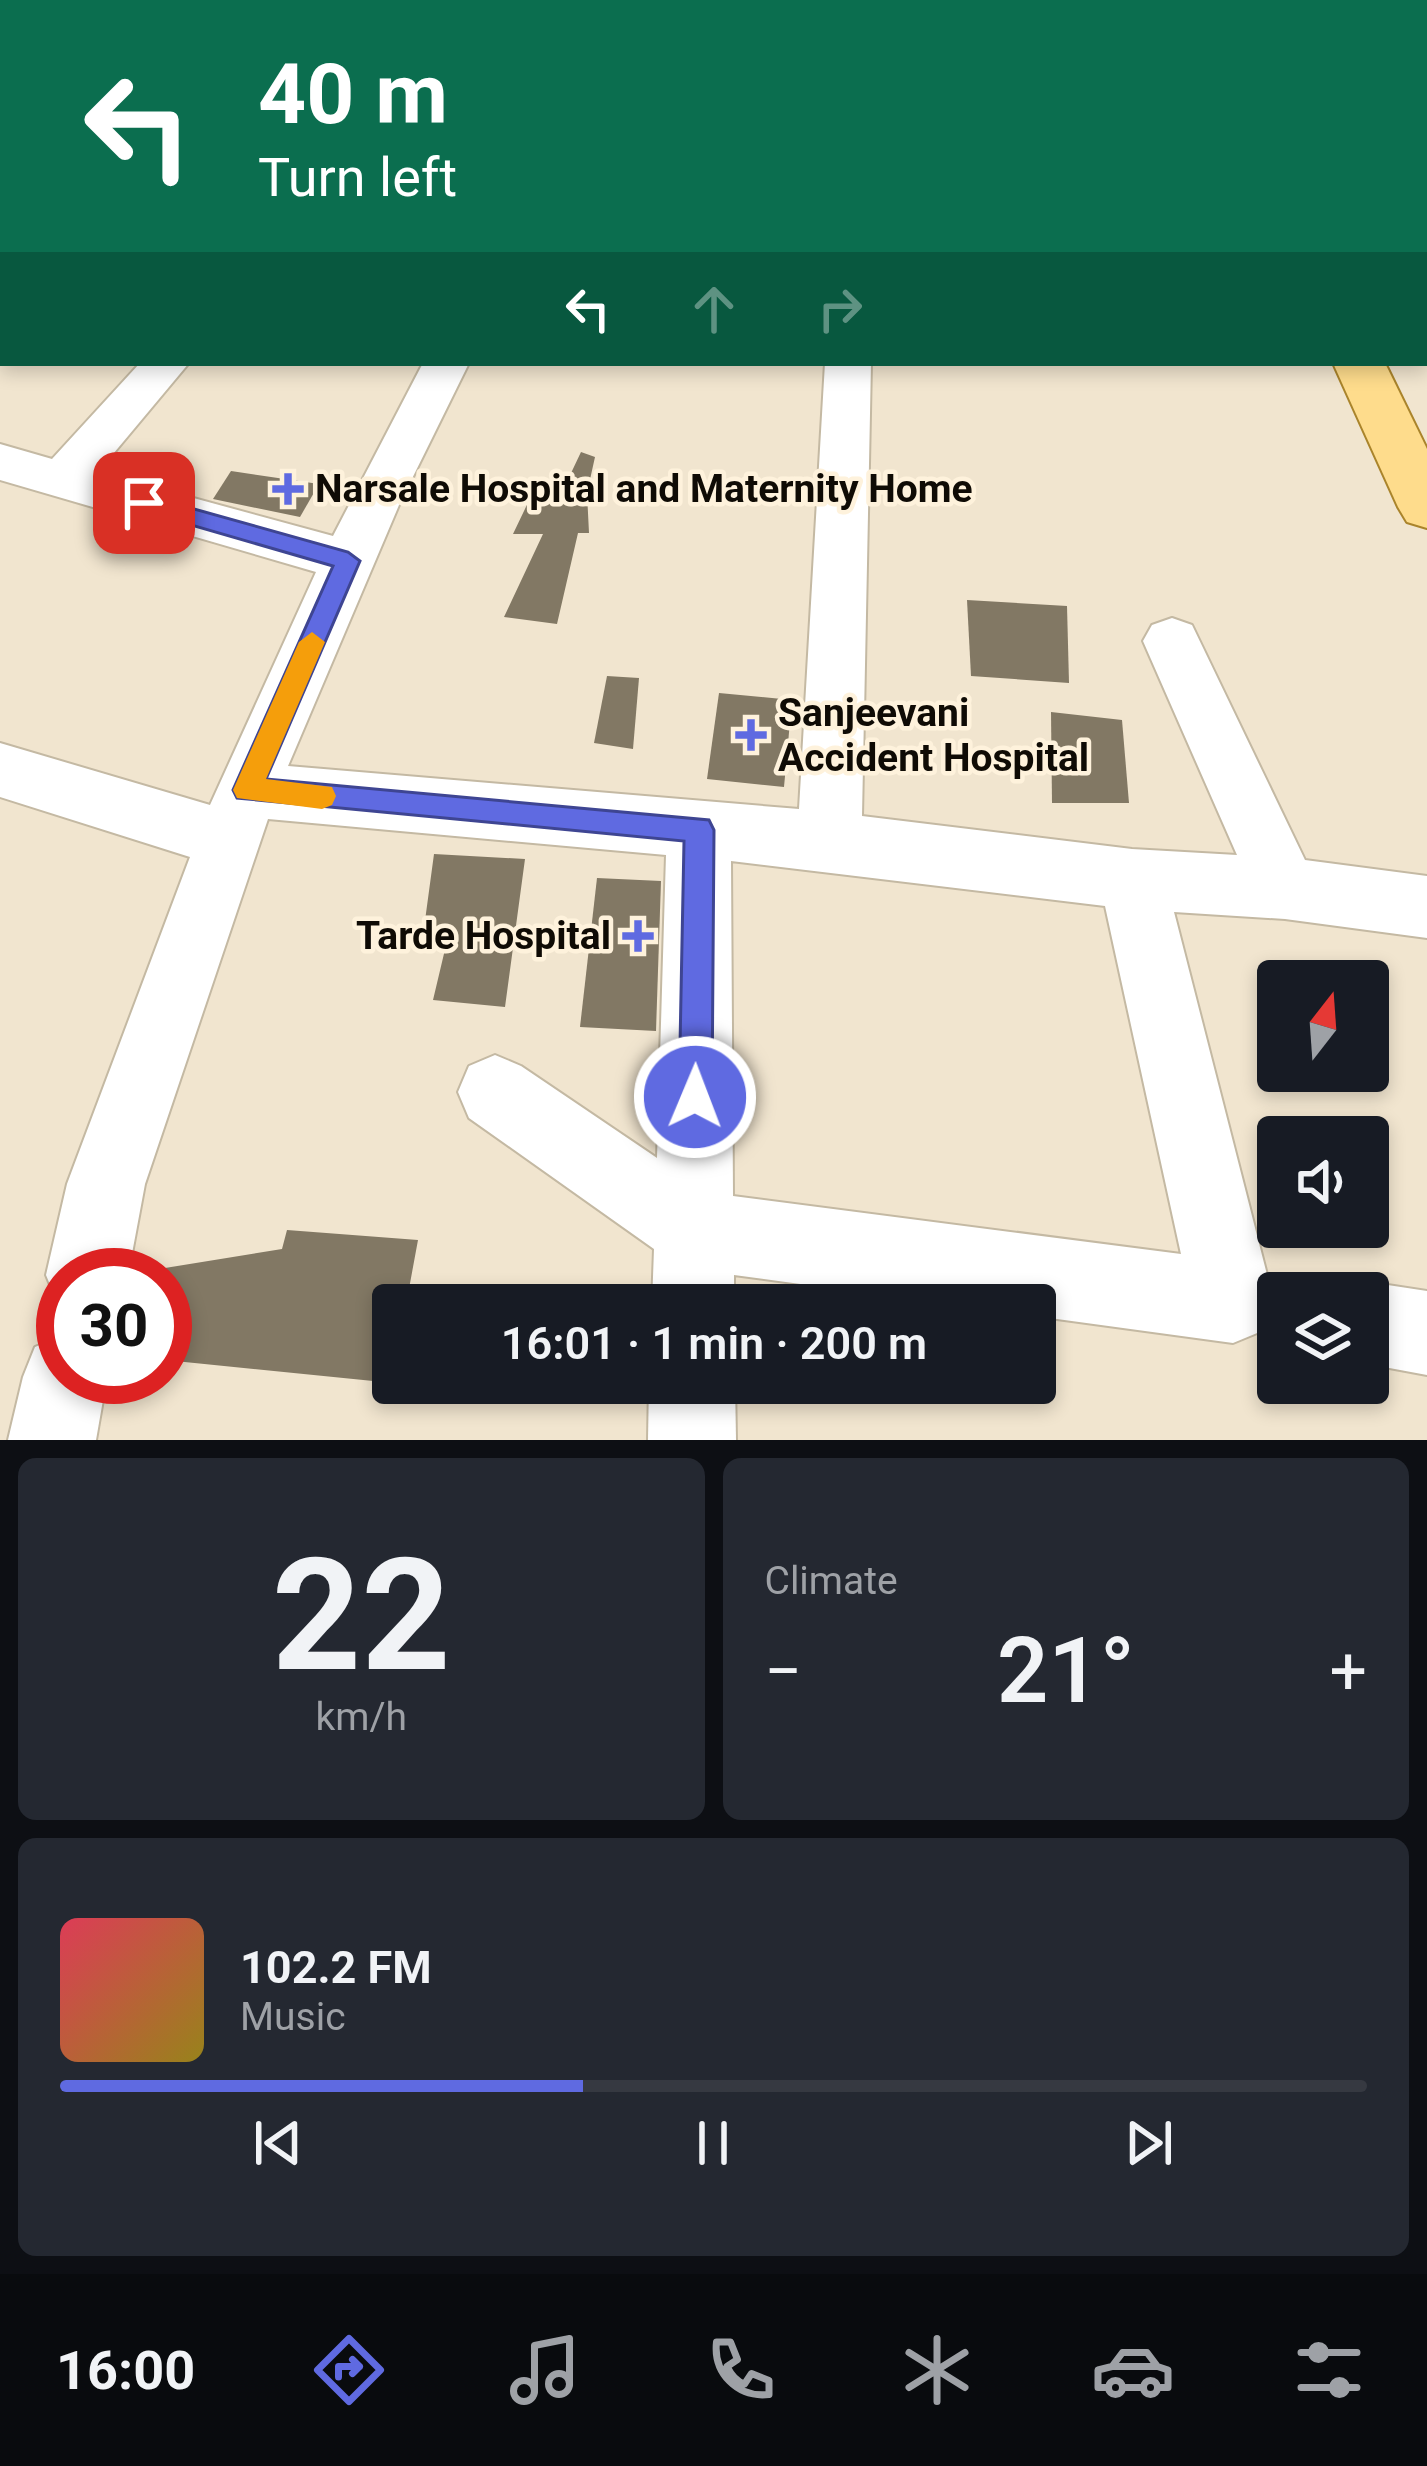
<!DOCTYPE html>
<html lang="en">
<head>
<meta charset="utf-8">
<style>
	:root { --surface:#171b24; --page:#242831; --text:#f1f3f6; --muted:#9ea1a6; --line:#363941; --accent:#5f6ae1 }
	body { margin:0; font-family:Roboto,sans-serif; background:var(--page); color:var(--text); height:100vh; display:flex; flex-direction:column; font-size:45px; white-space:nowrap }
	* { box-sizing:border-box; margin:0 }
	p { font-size:39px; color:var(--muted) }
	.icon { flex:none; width:66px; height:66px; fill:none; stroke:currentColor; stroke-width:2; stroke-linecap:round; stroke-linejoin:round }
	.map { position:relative; height:1440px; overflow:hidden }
	.drawer { display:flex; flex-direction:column; gap:18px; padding:18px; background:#0d0f14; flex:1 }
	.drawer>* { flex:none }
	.banner { position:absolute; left:0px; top:0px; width:1428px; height:366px; box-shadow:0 6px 18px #0003; background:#0b6e4f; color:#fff; overflow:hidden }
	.needle { width:78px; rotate:17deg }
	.fabs { position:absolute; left:1257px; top:960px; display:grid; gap:24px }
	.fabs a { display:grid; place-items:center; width:132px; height:132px; border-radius:12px; background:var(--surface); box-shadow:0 6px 18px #0003; font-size:60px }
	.speed { position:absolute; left:36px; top:1248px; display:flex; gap:24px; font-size:60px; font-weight:700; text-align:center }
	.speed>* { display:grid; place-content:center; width:156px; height:156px; border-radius:50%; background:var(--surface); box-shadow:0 6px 18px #0003; line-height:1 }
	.speed .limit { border:18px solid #d22; background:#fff; color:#111 }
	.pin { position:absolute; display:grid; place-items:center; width:102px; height:102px; color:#fff; margin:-51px; border-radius:24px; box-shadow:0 6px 18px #0006 }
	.me { position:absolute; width:132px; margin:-66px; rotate:1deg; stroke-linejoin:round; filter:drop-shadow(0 0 9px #0008) }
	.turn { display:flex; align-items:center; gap:42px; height:252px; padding:0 60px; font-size:54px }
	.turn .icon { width:156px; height:156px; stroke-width:2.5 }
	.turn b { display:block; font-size:84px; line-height:102px }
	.lanes { display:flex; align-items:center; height:114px; padding:0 60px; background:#0003; justify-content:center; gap:60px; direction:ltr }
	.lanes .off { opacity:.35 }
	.big { font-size:90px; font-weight:600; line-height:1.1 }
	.drawer .card { flex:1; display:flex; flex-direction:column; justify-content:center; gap:18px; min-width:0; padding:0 42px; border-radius:18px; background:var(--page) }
	.drawer .dial { align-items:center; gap:0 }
	.dial b { font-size:156px; line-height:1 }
	.song { display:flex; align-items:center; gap:36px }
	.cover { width:144px; height:144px; border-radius:18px; background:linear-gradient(135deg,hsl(350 70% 55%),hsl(50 70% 35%)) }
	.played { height:12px; border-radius:6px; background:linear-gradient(90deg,var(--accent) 40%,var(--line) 40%) }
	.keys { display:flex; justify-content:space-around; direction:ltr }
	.heat { display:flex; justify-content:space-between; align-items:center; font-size:66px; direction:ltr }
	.drawer .tiles { flex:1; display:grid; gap:18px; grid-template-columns:1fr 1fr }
	.card:last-child { grid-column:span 2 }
	.trip { position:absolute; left:372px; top:1284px; width:684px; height:120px; border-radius:12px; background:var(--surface); box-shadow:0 6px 18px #0003; font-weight:600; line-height:120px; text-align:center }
	.dock { display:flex; height:192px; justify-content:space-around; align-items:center; background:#090b0e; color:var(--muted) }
	.dock .icon { width:84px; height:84px }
	.dock .on { color:var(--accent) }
	.dock b { font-size:54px; color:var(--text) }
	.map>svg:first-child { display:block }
	.building { fill:#827864 }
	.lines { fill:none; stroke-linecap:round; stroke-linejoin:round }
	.minor-casing { stroke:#c4b9a3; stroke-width:4 }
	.major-casing { stroke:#aa842b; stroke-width:4 }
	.minor { fill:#fff; fill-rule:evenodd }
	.major { fill:#fedc8c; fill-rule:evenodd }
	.route { fill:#5f6ae1; stroke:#3e4592; stroke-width:3 }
	.slow { fill:#f59e0b }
	.poi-dot { fill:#5f6ae1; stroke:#fef2dc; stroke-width:4.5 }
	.labels { text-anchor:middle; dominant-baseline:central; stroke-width:9; stroke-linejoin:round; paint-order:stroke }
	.poi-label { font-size:39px; font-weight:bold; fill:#0f0b05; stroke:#fef2dc; text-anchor:start }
</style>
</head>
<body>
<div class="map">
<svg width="1427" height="1440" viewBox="0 0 1427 1440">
	<rect width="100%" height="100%" fill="#f1e5cf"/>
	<g class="building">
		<polygon points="581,452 595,457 587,493 589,533 578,533 557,624 504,617 543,534 513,534 535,488 563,490"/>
		<polygon points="231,471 319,484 300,517 213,499"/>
		<polygon points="967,600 1067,606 1069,683 971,676"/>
		<polygon points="607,676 639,678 633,749 594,743"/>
		<polygon points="719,693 792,700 784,787 707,779"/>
		<polygon points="1051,712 1122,720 1129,803 1052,803"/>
		<polygon points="434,854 525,859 505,1007 433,1000 447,941 424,928"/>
		<polygon points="597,878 661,881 656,1031 580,1027"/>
		<polygon points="287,1230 418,1240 406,1305 393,1305 393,1383 165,1360 165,1268 282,1249"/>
	</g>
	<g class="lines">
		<defs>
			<g id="minor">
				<polygon points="884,0 916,0 917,3 885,3"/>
				<polygon points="3,288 3,318 0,319 0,289"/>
				<path d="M140 363H189L98 472 333 536 423 363H469L399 505 288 766 799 809 825 363H871L862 816 1132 849 1237 855 1143 641 1152 625 1172 618 1192 625 1305 860 1427 876V938L1285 919 1174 912 1274 1302 1262 1331 1233 1343 1035 1316V1305H954L734 1275V1305H652L654 1249 469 1118 458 1092 469 1066 495 1055 521 1066 657 1158 666 855 268 819 145 1184 128 1275H63V1306L58 1304 46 1275 67 1184 190 857 0 797V743L210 805 316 572 0 480V444L52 459ZM731 861 1105 906 1181 1254 733 1196Z"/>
				<polygon points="1368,1282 1427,1291 1427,1375 1368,1364 1368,1293 1340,1293"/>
				<polygon points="63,1335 63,1377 107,1377 96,1440 8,1440 23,1377 35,1347"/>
				<polygon points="649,1383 735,1383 736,1440 648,1440"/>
			</g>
			<g id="major">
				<polygon points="1156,0 1192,0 1194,3 1158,3"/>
				<polygon points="1333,363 1385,363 1427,449 1427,528 1407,522 1398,507"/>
			</g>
		</defs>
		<use href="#minor" class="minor-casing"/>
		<use href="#major" class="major-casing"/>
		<use href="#minor" class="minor"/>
		<use href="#major" class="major"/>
	</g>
	<polygon class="route" points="144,495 348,552 360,561 266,779 709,820 714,830 712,1097 707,1109 695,1114 683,1109 679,1097 684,841 237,798 233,790 333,566 136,509 132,503"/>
	<polygon class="slow" points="312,632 325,642 266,779 332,787 336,796 332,805 322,809 237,798 233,790 299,642"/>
	<g class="poi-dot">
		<path d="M282 471h12v12h12v12h-12v12h-12v-12h-12v-12h12z"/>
		<path d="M745 717h12v12h12v12h-12v12h-12v-12h-12v-12h12z"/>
		<path d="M632 918h12v12h12v12h-12v12h-12v-12h-12v-12h12z"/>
	</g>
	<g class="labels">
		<g class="poi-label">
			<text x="315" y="489">Narsale Hospital and Maternity Home</text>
			<text x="778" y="713">Sanjeevani<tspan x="778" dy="45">Accident Hospital</tspan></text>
			<text x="611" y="936" text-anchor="end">Tarde Hospital</text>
		</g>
	</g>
</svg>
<div class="fabs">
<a><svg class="needle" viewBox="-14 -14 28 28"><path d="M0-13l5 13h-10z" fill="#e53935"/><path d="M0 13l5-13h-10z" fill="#9ea1a6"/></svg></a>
<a><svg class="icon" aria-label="sound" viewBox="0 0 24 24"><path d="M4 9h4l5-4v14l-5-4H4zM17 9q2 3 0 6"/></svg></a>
<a><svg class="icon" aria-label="layers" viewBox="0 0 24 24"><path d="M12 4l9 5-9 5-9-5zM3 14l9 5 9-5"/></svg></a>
</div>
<div class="speed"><div class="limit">30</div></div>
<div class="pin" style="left:144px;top:503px;background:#d93025"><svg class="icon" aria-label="arrive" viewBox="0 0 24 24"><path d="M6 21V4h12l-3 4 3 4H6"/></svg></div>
<svg class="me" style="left:695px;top:1097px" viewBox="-20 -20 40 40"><circle r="17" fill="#5f6ae1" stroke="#fff" stroke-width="3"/><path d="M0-11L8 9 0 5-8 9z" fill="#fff"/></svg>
<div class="trip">16:01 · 1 min · 200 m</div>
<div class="banner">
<div class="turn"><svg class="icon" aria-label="left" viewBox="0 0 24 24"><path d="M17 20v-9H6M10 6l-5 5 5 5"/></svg><div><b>40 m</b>Turn left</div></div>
<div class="lanes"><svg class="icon" aria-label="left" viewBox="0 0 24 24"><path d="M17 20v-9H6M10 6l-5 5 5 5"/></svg><svg class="icon off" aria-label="ahead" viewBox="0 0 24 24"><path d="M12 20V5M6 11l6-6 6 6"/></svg><svg class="icon off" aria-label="right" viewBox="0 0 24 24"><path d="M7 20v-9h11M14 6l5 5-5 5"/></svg></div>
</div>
</div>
<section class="drawer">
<div class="tiles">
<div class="card dial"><b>22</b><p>km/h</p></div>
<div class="card"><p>Climate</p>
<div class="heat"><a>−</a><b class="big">21°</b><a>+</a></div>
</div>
<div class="card">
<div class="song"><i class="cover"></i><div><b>102.2 FM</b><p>Music</p></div></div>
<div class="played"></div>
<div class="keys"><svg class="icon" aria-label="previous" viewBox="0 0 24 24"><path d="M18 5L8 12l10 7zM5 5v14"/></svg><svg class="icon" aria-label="pause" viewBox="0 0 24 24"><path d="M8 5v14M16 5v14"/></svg><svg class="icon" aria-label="next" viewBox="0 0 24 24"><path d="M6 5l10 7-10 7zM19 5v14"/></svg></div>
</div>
</div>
</section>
<nav class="dock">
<b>16:00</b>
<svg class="icon on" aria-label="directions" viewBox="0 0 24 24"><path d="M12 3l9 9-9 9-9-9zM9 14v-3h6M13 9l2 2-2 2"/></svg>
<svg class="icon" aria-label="music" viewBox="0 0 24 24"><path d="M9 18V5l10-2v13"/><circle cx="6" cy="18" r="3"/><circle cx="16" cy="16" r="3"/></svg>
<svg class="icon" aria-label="phone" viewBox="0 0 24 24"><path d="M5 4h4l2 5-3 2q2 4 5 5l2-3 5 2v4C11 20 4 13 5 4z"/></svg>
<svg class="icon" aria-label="climate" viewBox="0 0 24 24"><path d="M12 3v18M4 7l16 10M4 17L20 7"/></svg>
<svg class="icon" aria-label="car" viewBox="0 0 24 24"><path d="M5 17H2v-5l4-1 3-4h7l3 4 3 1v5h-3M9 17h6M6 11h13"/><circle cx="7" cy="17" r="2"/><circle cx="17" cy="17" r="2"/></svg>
<svg class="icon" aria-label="filters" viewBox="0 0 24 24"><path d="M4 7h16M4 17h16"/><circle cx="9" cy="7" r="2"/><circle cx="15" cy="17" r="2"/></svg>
</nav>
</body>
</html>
